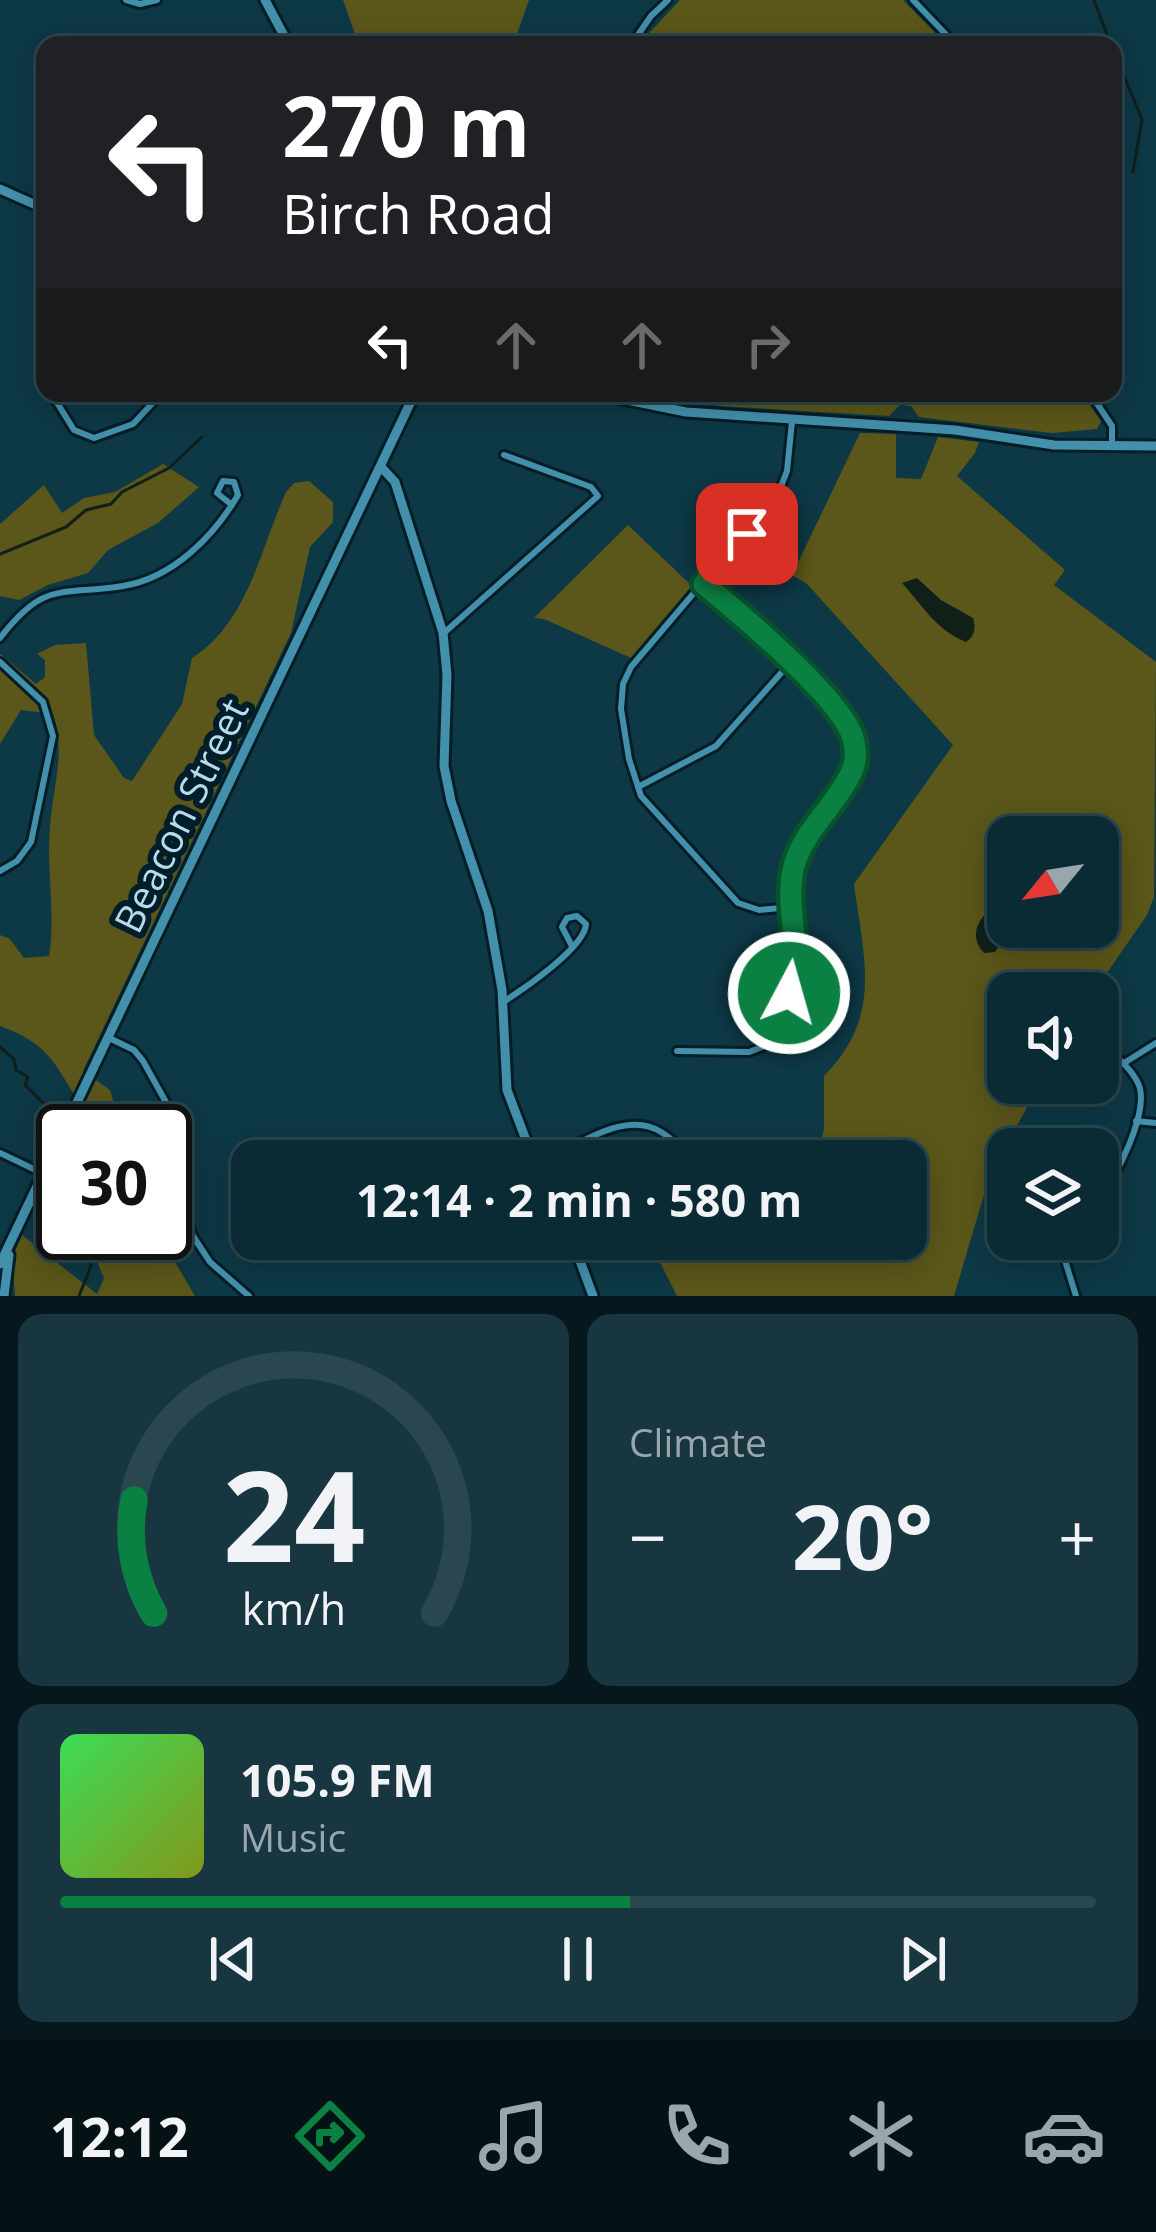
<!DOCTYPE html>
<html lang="en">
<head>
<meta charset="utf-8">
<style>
	:root { --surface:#0a2a34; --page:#183640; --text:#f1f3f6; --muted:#99a7ac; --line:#2a464f; --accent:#0b8043 }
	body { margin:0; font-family:"Open Sans",sans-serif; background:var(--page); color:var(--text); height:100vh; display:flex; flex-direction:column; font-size:45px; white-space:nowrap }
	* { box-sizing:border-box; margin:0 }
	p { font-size:39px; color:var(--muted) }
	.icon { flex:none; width:66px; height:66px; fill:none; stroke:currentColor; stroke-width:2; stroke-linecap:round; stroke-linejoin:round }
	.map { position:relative; height:1296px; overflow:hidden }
	.panel { display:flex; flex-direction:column; gap:18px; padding:18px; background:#06171d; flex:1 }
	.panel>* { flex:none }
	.top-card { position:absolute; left:36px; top:36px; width:1086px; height:366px; border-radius:24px; box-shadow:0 6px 30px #0003,0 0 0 3px var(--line); background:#202124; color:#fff; overflow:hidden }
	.needle { width:78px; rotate:240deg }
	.fabs { position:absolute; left:987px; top:816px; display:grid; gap:24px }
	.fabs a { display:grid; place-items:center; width:132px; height:132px; border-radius:24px; background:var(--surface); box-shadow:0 6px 30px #0003,0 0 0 3px var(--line); font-size:60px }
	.speed { position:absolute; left:36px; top:1104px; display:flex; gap:24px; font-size:60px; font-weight:700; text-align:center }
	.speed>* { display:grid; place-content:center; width:156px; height:156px; border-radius:50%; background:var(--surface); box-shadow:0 6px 30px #0003,0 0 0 3px var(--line); line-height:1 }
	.speed .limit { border:6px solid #111; border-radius:18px; background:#fff; color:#111 }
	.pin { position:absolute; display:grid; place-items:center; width:102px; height:102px; color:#fff; margin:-51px; border-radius:24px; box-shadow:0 6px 18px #0006 }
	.me { position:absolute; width:132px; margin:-66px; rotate:6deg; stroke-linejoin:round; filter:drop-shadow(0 0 9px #0008) }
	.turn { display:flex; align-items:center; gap:42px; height:252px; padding:0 48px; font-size:54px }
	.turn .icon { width:156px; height:156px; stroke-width:2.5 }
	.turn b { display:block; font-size:84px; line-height:102px }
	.lanes { display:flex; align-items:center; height:114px; padding:0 48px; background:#0003; justify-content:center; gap:60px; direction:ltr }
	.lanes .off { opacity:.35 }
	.big { font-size:90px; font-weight:700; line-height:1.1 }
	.panel .card { flex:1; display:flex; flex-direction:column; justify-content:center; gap:18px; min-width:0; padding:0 42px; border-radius:24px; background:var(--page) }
	.panel .dial { align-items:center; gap:0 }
	.dial svg { height:312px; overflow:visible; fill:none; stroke:var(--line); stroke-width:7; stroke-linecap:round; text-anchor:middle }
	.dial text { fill:var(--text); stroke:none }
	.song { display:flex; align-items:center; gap:36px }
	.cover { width:144px; height:144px; border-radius:18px; background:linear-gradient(135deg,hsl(130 70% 55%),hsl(70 70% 35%)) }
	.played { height:12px; border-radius:6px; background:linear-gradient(90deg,var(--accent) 55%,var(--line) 55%) }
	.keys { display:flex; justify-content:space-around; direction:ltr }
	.heat { display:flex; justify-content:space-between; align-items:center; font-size:66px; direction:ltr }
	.panel .tiles { flex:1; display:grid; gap:18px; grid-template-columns:1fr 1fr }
	.card:last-child { grid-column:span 2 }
	.trip { position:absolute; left:231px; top:1140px; width:696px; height:120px; border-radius:24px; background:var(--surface); box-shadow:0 6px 30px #0003,0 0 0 3px var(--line); font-weight:700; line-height:120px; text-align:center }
	.tabs { display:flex; height:192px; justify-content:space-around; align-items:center; background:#041115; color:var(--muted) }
	.tabs .icon { width:84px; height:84px }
	.tabs .selected { color:var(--accent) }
	.tabs b { font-size:54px; color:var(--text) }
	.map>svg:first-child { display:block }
	.green { fill:#5b5619; fill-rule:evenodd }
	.water { fill:#102019 }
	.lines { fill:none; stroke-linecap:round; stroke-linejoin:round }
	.stream { stroke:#102019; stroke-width:3 }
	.street-casing { stroke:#051d26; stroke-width:12 }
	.secondary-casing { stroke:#051d26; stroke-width:15 }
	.street { stroke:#4390ac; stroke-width:6 }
	.secondary { stroke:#4390ac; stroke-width:9 }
	.route-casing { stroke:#07532c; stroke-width:30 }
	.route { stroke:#0b8043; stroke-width:21 }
	.labels { text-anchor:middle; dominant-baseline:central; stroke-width:12; stroke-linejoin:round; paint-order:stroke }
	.street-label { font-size:39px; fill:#b7dbea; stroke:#001e29 }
</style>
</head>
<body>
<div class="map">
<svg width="1156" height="1296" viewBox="0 0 1156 1296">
	<rect width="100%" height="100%" fill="#0d3846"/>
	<g class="green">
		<polygon points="343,0 529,0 513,45 359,45"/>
		<polygon points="680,0 903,0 947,45 638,45"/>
		<polygon points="637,393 1081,393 1101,421 1097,429 1052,433 919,417 911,406 900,405 889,416 721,406"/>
		<path d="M860 433 896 434V478L921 479 938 437 979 442 975 453 957 476 1065 570 1054 585 1156 662 1154 897 1147 915 1093 993H1008V1083H1040L989 1178 954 1296H677L650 1242 653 1239H906V1161H815L824 1129V1076C883 1016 864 960 854 884L953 745 807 584 792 575ZM1008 837H1098V927H1008Z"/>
		<polygon points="163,464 199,487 158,523 108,550 88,573 48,585 19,600 0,596 0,524 44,485 62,513 84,498 115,492"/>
		<path d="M309 481 333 502V522L310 547 291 633 83 1071 110 1090 123 1131H97L98 1124C56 1082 65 1049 0 1026V935L10 939 24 958 49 956C56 912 46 871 50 826 53 787 66 751 53 714L21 710 0 744V654L36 684 45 677V660L37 654 55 645 86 643 94 735 124 778 132 781 182 704 192 658C248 622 260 550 286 492L294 483Z"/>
		<polygon points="628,525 692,586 631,658 544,619 534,618"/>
		<polygon points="85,1233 158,1233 195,1296 15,1296 12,1258 22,1235 97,1294 104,1278"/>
	</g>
	<g class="water">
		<path d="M917 578 941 600 973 618C976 628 975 636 966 642 936 630 923 606 902 583Z"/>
		<path d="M1005 902 1008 927 1013 928 995 952 984 953C965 933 983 909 1005 902Z"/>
	</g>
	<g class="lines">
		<g class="stream">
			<polyline points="1094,0 1111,45"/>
			<polyline points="1113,50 1142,119 1133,172"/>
			<polyline points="0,554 66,527 86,510 111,504 122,492 169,468 202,437"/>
			<polyline points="0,1047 14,1059 16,1070 28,1077 25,1085 57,1116"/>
			<polyline points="75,1127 76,1131"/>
			<polyline points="63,1174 63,1196"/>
			<polyline points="79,1296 91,1266 83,1233"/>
		</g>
		<defs>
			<g id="street">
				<polyline points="126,0 140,4 157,0"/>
				<polyline points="913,0 956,45"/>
				<polyline points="631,45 651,16 668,0"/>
				<polyline points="45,348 42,374 45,381"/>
				<polyline points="51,393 74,430 94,438 133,424 162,393"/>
				<polyline points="1090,393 1112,426 1112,446"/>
				<polyline points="445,632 598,496 591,487 504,455"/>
				<path d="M0 638C45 580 59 596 123 586 173 578 214 536 238 495L234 482 223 481 217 493 232 505"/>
				<polyline points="0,662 43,702 53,736 31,842 17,861 0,871"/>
				<polyline points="638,787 716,746 790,663"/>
				<polyline points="791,907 759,910 738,903 641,796 629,759 621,709 623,684 631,667 778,494 787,471 792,421"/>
				<path d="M503 1002C524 989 585 947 586 924L577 916 567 918 562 927 572 946"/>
				<polyline points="107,1037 134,1050 143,1061 182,1131 183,1208 193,1236 210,1262 249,1296"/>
				<path d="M1098 1040C1111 1053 1130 1066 1138 1083 1151 1109 1116 1179 1098 1200"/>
				<polyline points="677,1051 749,1052 762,1047 771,1038 796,971 791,901 795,864 855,761 851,734 835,711 767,638 704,585"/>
				<polyline points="1124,1063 1156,1043"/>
				<polyline points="1136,1121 1156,1123"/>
				<polyline points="0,1153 42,1173"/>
				<path d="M544 1161C576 1146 626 1109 661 1132 675 1140 685 1153 700 1161"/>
				<polyline points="1066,1239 1063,1254 1076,1296"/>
			</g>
			<g id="secondary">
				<polyline points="265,0 289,45"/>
				<polyline points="0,189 45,209"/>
				<polyline points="593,393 686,412 955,430 1054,445 1156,446"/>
				<polyline points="382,468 395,482 443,633 447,675 444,766 451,801 488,911 502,990 507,1090 534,1161"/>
				<polyline points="572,1239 593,1296"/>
				<polyline points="0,1264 415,393"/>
				<polyline points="4,1296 9,1255"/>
			</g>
		</defs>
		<use href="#street" class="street-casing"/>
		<use href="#secondary" class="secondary-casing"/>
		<use href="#street" class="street"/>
		<use href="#secondary" class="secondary"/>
	</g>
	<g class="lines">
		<defs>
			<path id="route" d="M747 534 704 584C739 613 837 695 852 735 856 747 857 760 852 771 837 805 804 829 794 866 783 909 805 950 789 993"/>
		</defs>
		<use href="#route" class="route-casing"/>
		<use href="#route" class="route"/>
	</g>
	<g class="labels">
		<g class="street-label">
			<text transform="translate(180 815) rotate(-64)">Beacon Street</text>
		</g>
	</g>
</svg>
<div class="fabs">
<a><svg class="needle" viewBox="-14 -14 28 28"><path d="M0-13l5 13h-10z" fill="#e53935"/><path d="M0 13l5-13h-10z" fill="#99a7ac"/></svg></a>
<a><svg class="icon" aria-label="sound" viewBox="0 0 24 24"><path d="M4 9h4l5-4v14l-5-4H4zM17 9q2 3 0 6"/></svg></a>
<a><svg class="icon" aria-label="layers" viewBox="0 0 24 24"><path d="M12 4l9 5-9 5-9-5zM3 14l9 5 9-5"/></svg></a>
</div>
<div class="speed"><div class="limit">30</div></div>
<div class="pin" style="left:747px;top:534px;background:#d93025"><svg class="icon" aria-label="arrive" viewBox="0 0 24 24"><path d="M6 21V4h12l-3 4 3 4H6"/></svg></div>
<svg class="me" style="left:789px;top:993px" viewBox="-20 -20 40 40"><circle r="17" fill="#0b8043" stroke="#fff" stroke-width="3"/><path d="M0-11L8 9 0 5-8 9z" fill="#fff"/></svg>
<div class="trip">12:14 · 2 min · 580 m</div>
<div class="top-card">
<div class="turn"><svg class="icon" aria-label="left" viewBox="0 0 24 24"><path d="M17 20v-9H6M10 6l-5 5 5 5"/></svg><div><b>270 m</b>Birch Road</div></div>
<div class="lanes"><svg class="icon" aria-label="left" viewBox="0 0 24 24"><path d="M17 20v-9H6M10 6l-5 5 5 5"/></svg><svg class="icon off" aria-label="ahead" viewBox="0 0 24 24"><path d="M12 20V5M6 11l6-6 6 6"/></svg><svg class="icon off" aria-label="ahead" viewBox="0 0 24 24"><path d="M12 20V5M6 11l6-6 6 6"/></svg><svg class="icon off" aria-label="right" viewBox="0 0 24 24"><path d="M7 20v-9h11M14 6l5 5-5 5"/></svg></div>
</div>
</div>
<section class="panel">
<div class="tiles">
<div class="card dial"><svg viewBox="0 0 100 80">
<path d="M14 69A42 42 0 1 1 86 69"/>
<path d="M14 69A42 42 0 0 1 9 40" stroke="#0b8043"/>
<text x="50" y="56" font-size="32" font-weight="700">24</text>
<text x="50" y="72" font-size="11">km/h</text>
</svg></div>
<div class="card"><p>Climate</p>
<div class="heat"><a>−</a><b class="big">20°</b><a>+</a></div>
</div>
<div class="card">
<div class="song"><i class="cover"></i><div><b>105.9 FM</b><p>Music</p></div></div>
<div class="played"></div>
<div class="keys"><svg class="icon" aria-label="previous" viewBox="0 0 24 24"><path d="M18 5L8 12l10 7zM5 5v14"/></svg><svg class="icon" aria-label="pause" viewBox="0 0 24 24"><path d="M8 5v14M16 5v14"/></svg><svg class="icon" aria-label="next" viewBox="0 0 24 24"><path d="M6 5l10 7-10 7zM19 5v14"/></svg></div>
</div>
</div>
</section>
<nav class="tabs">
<b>12:12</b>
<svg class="icon selected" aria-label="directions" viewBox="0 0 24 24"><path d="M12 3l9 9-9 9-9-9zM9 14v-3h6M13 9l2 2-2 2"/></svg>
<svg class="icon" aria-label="music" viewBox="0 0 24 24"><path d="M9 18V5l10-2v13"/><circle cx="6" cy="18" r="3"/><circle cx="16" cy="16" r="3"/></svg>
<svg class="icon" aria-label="phone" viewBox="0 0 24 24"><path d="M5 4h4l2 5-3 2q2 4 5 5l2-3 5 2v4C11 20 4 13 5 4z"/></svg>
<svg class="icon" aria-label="climate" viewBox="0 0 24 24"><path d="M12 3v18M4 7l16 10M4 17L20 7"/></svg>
<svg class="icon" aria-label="car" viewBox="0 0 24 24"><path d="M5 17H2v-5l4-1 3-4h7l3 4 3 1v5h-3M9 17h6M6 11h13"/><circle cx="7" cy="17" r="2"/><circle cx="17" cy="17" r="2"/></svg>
</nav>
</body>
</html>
